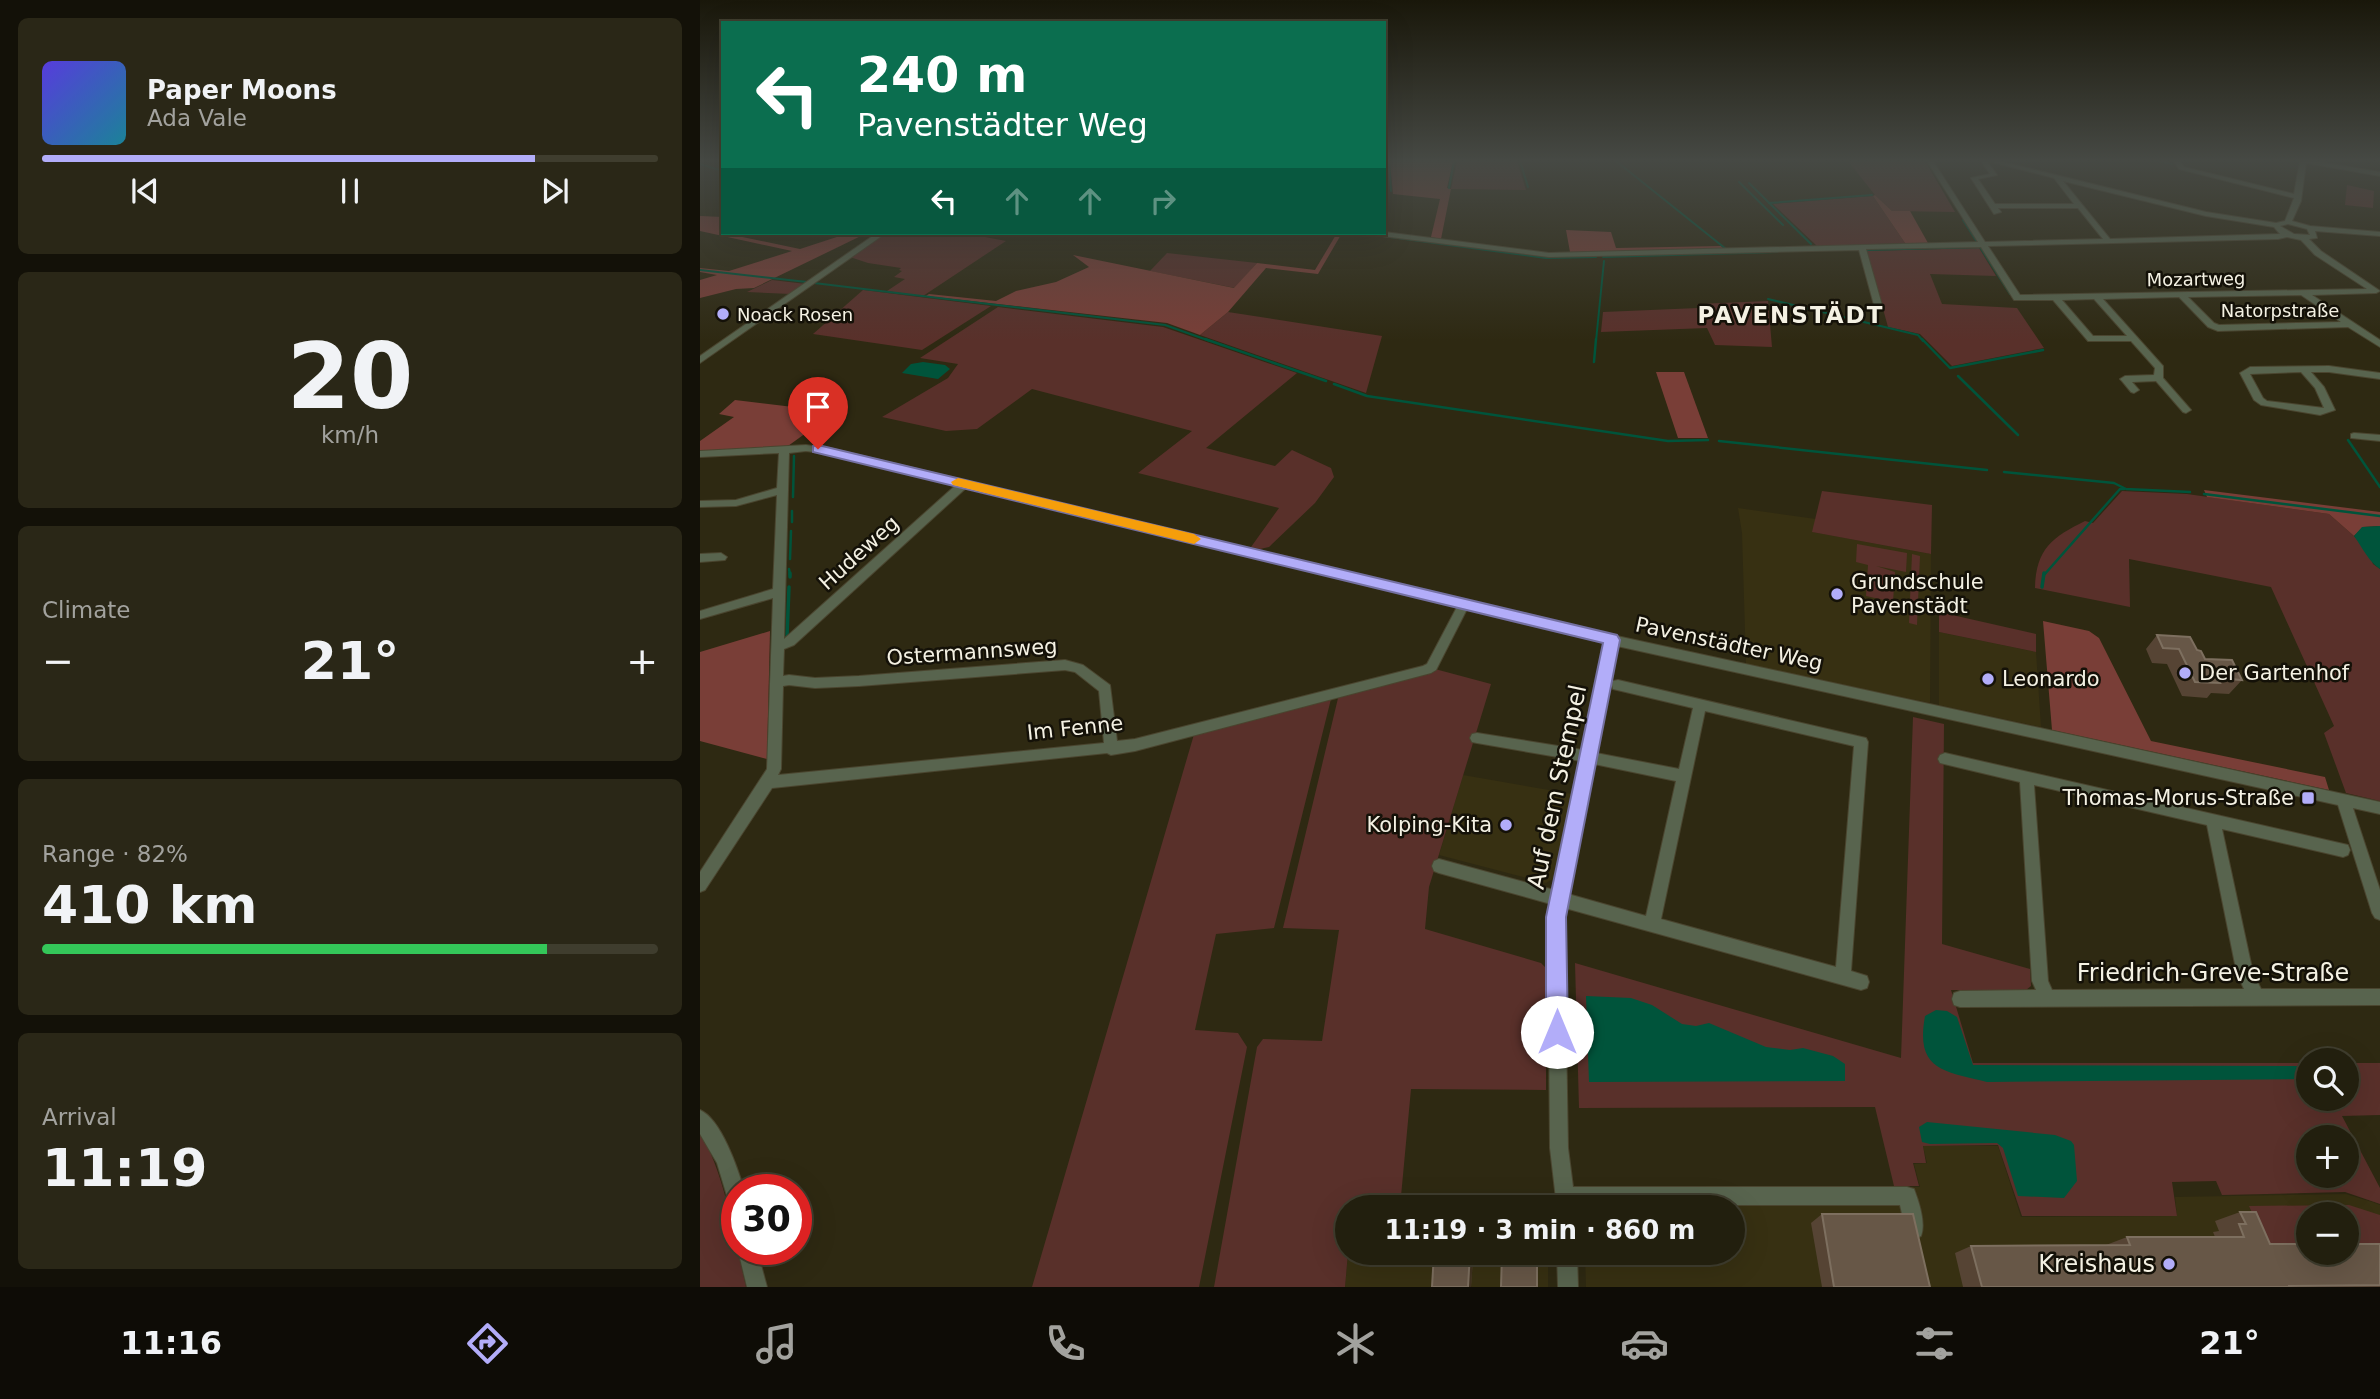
<!DOCTYPE html>
<html lang="en">
<head>
<meta charset="utf-8">
<style>
	:root { --surface:#221f0e; --page:#2a2717; --text:#f1f3f6; --muted:#a2a29e; --line:#3f3d2e; --accent:#b2adf9 }
	body { margin:0; font-family:"DejaVu Sans",sans-serif; background:var(--page); color:var(--text); height:100vh; display:flex; flex-direction:column; font-size:26px; white-space:nowrap }
	* { box-sizing:border-box; margin:0 }
	p { font-size:23px; color:var(--muted) }
	.icon { flex:none; width:38px; height:38px; fill:none; stroke:currentColor; stroke-width:2; stroke-linecap:round; stroke-linejoin:round }
	.map { position:relative; flex:1; overflow:hidden }
	.panel { display:flex; flex-direction:column; gap:18px; padding:18px; background:#131108; width:700px }
	.panel>* { flex:none }
	.top-card { position:absolute; left:21px; top:21px; width:665px; height:214px; border-radius:0px; box-shadow:0 7px 28px #0002,0 0 0 2px var(--line); background:#0b6e4f; color:#fff; overflow:hidden }
	.buttons { position:absolute; left:1596px; top:1048px; display:grid; gap:14px }
	.buttons a { display:grid; place-items:center; width:63px; height:63px; border-radius:50%; background:var(--surface); box-shadow:0 7px 28px #0002,0 0 0 2px var(--line); font-size:35px }
	.speed { position:absolute; left:21px; top:1174px; display:flex; gap:14px; font-size:35px; font-weight:700; text-align:center }
	.speed>* { display:grid; place-content:center; width:91px; height:91px; border-radius:50%; background:var(--surface); box-shadow:0 7px 28px #0002,0 0 0 2px var(--line); line-height:1 }
	.speed .limit { border:10px solid #d22; background:#fff; color:#111 }
	.pin { position:absolute; display:grid; place-items:center; width:60px; height:60px; color:#fff; margin:-72px -30px; border-radius:50% 50% 50% 0; rotate:-45deg; box-shadow:0 0 7px #0007 }
	.pin .icon { rotate:45deg }
	.me { position:absolute; width:77px; margin:-38px; rotate:0deg; stroke-linejoin:round; filter:drop-shadow(0 0 5px #0008) }
	.turn { display:flex; align-items:center; gap:24px; height:147px; padding:0 21px; font-size:32px }
	.turn .icon { width:91px; height:91px; stroke-width:2.5 }
	.turn b { display:block; font-size:49px; line-height:60px }
	.lanes { display:flex; align-items:center; height:66px; padding:0 21px; background:#0003; justify-content:center; gap:35px; direction:ltr }
	.lanes .off { opacity:.35 }
	.big { font-size:52px; font-weight:700; line-height:1.1 }
	.panel .card { flex:1; display:flex; flex-direction:column; justify-content:center; gap:10px; min-width:0; padding:0 24px; border-radius:10px; background:var(--page) }
	.panel .dial { align-items:center; gap:0 }
	.dial b { font-size:91px; line-height:1 }
	.song { display:flex; align-items:center; gap:21px }
	.cover { width:84px; height:84px; border-radius:10px; background:linear-gradient(135deg,hsl(250 70% 55%),hsl(190 70% 35%)) }
	.played { height:7px; border-radius:4px; background:linear-gradient(90deg,var(--accent) 80%,var(--line) 80%) }
	.keys { display:flex; justify-content:space-around; direction:ltr }
	.heat { display:flex; justify-content:space-between; align-items:center; font-size:38px; direction:ltr }
	.charge { height:10px; border-radius:5px; background:linear-gradient(90deg,#34c759 82%,var(--line) 0) }
	.trip { position:absolute; left:635px; top:1195px; width:410px; height:70px; border-radius:35px; background:var(--surface); box-shadow:0 7px 28px #0002,0 0 0 2px var(--line); font-weight:700; line-height:70px; text-align:center }
	.dock { display:flex; height:112px; justify-content:space-around; align-items:center; background:#0e0c06; color:var(--muted) }
	.dock .icon { width:49px; height:49px }
	.dock .active { color:var(--accent) }
	.dock b { font-size:32px; color:var(--text) }
	main { display:flex; flex:1; min-height:0 }
	.map>svg:first-child { display:block }
	.built { fill:#373012; fill-rule:evenodd }
	.green { fill:#59302a; fill-rule:evenodd }
	.forest { fill:#793e37 }
	.water { fill:#00543b }
	.lines { fill:none; stroke-linecap:round; stroke-linejoin:round }
	.stream-far2 { stroke:#00543b; stroke-width:2 }
	.stream-far1 { stroke:#00543b; stroke-width:2.5 }
	.stream { stroke:#00543b; stroke-width:3.5 }
	.minor-casing { stroke:#4a452f; stroke-width:2 }
	.minor { fill:#58644e; fill-rule:evenodd }
	.wall { fill:#564434 }
	.shaded-wall { fill:#3f311f }
	.building { fill:#675747; stroke:#7d6f5f; stroke-width:2 }
	.route { fill:#b2adf9; stroke:#7470a2; stroke-width:2 }
	.slow { fill:#f59e0b }
	.poi-dot { fill:#b2adf9; stroke:#141108; stroke-width:2.5 }
	.labels { text-anchor:middle; dominant-baseline:central; stroke-width:5; stroke-linejoin:round; paint-order:stroke }
	.far-street-label { font-size:18px; fill:#f4f1e3; stroke:#141108 }
	.far-poi-label { font-size:18px; fill:#f4f1e3; stroke:#141108; text-anchor:start }
	.street-label { font-size:21px; fill:#f4f1e3; stroke:#141108 }
	.poi-label { font-size:21px; fill:#f4f1e3; stroke:#141108; text-anchor:start }
	.far-district-label { font-size:23px; font-weight:bold; letter-spacing:2px; fill:#f4f1e3; stroke:#141108 }
	.near-street-label { font-size:24px; fill:#f4f1e3; stroke:#141108 }
	.near-poi-label { font-size:24px; fill:#f4f1e3; stroke:#141108; text-anchor:end }
</style>
</head>
<body>
<main>
<section class="panel">
<div class="card">
<div class="song"><i class="cover"></i><div><b>Paper Moons</b><p>Ada Vale</p></div></div>
<div class="played"></div>
<div class="keys"><svg class="icon" aria-label="previous" viewBox="0 0 24 24"><path d="M18 5L8 12l10 7zM5 5v14"/></svg><svg class="icon" aria-label="pause" viewBox="0 0 24 24"><path d="M8 5v14M16 5v14"/></svg><svg class="icon" aria-label="next" viewBox="0 0 24 24"><path d="M6 5l10 7-10 7zM19 5v14"/></svg></div>
</div>
<div class="card dial"><b>20</b><p>km/h</p></div>
<div class="card"><p>Climate</p>
<div class="heat"><a>−</a><b class="big">21°</b><a>+</a></div>
</div>
<div class="card"><p>Range · 82%</p><b class="big">410 km</b><div class="charge"></div></div>
<div class="card"><p>Arrival</p><b class="big">11:19</b></div>
</section>
<div class="map">
<svg width="1680" height="1287" viewBox="0 0 1680 1287">
	<rect width="100%" height="100%" fill="#2e2912"/>
	<g class="built">
		<polygon points="1038,508 1116,519 1113,532 1231,554 1230,703 1046,664 1042,533"/>
		<polygon points="1239,632 1336,652 1341,727 1239,705"/>
		<polygon points="763,775 872,794 853,879 846,883 739,855"/>
		<path d="M1223 1146H1298L1321 1217 1477 1216 1475 1197 1646 1194 1672 1202 1680 1205V1287H886L885 1253H1032V1208L883 1207 1213 1205 1209 1187H1220L1214 1164 1227 1163ZM1608 1214H1647V1253H1608Z"/>
		<polygon points="648,1253 848,1253 848,1287 645,1287"/>
	</g>
	<g class="green">
		<polygon points="757,161 817,161 826,190 751,189"/>
		<polygon points="1148,161 1225,161 1255,212 1192,211 1175,195"/>
		<polygon points="1647,185 1674,191 1673,208 1645,205"/>
		<polygon points="1173,196 1205,243 1117,246 1073,204"/>
		<polygon points="185,233 264,233 306,241 223,296 187,291 205,279 194,277 202,271 199,270 201,268 168,263 150,257"/>
		<polygon points="1279,248 1296,276 1230,274 1242,304 1317,308 1344,348 1252,366 1220,334 1188,327 1167,251"/>
		<polygon points="467,253 557,263 535,288 450,271"/>
		<polygon points="72,280 106,284 91,294 47,292"/>
		<polygon points="163,290 291,306 222,350 113,334"/>
		<polygon points="1068,301 1072,347 1015,345 1007,328 901,332 903,312 998,308 997,304"/>
		<polygon points="298,307 463,327 597,373 506,448 575,466 592,450 631,468 634,477 615,503 569,547 560,549 551,547 579,508 438,473 492,431 332,389 277,429 246,431 182,417 248,378 258,364 220,358"/>
		<polygon points="528,312 682,336 666,393 500,335"/>
		<polygon points="1122,491 1232,505 1231,554 1112,532"/>
		<path d="M1422 491 1487 494 1629 514 1654 536 1669 553 1673 564 1680 569V801L1646 793 1624 733 1634 726 1571 587 1429 559 1430 607 1335 588C1336 548 1353 537 1385 521L1393 523Z"/>
		<polygon points="1157,544 1207,553 1206,572 1176,566 1195,572 1193,602 1166,596 1168,565 1156,562"/>
		<polygon points="1212,554 1220,556 1217,625 1209,623"/>
		<polygon points="1239,612 1336,634 1336,652 1239,632"/>
		<polygon points="735,669 791,684 729,887 725,929 841,963 846,968 846,1090 711,1089 700,1207 648,1208 648,1253 645,1287 514,1287 557,1047 563,1039 622,1041 639,930 583,928 639,694"/>
		<polygon points="632,695 574,928 516,934 495,1030 538,1033 547,1047 499,1287 332,1287 495,731"/>
		<path d="M1213 717 1244 724 1242 944 1330 969 1331 986 1326 990H1251L1273 1063H1608V1099H1647V1063H1680V1115L1642 1116 1680 1188V1204L1645 1192 1522 1195 1516 1181 1472 1182 1477 1216H1322L1298 1145 1223 1146 1226 1163H1213L1219 1186H1194L1175 1107 879 1108 875 963 1201 1058ZM1608 1138H1647V1176H1608Z"/>
		<path d="M0 1134C24 1169 36 1244 46 1287H0Z"/>
		<polygon points="1649,1205 1680,1215 1680,1250 1647,1249 1647,1214 1608,1214 1608,1250 1569,1250 1549,1206"/>
	</g>
	<g class="forest">
		<polygon points="690,161 753,161 747,188 751,189 741,239 731,237 740,199 693,194"/>
		<polygon points="1175,195 1192,211 1210,211 1228,243 1205,243 1173,196"/>
		<polygon points="0,216 23,217 23,233 100,249 149,233 167,233 54,288 36,289 0,298 0,280 17,275 0,272 0,268 29,271 92,251 0,231"/>
		<polygon points="866,230 911,232 916,248 1021,246 1024,249 870,252"/>
		<polygon points="637,233 642,233 618,274 566,268 528,312 500,335 467,323 226,296 229,294 296,301 316,291 356,282 389,267 373,255 534,288 557,263 615,270"/>
		<polygon points="956,372 984,372 1008,438 978,438"/>
		<polygon points="35,400 135,412 88,446 0,451 0,441 34,417 19,414"/>
		<polygon points="1504,490 1680,512 1680,526 1663,527 1654,536 1629,514 1507,497"/>
		<polygon points="1343,621 1389,631 1399,638 1451,741 1625,777 1629,790 1352,730"/>
		<polygon points="70,631 67,759 0,741 0,652"/>
	</g>
	<g class="water">
		<polygon points="223,362 245,365 250,369 238,379 202,373 211,364"/>
		<path d="M1680 526V569C1669 562 1662 547 1654 536L1662 527Z"/>
		<polygon points="886,996 931,998 952,1005 982,1024 996,1026 1009,1023 1066,1047 1090,1050 1103,1048 1133,1056 1145,1064 1145,1081 889,1082"/>
		<path d="M1236 1010 1247 1011 1257 1017 1273 1065 1605 1066 1608 1067V1079L1287 1082C1244 1071 1215 1071 1225 1016Z"/>
		<polygon points="1227,1122 1355,1135 1371,1141 1374,1145 1377,1181 1364,1198 1318,1196 1303,1148 1297,1143 1230,1144 1222,1142 1219,1127"/>
	</g>
	<g class="lines">
		<g class="stream-far2">
			<polyline points="689,161 691,191"/>
			<polyline points="820,161 828,187"/>
			<polyline points="916,161 1026,249"/>
			<polyline points="1458,161 1472,164"/>
			<polyline points="0,164 23,171"/>
			<polyline points="1039,182 1083,225"/>
			<polyline points="1049,183 1111,244"/>
			<polyline points="749,188 754,161"/>
			<polyline points="1069,203 1172,195"/>
			<polyline points="1263,220 1277,242 1274,243"/>
			<polyline points="658,233 675,235"/>
			<polyline points="690,237 846,258 896,257"/>
			<polyline points="1167,254 1166,250 1280,247 1310,294"/>
			<polyline points="903,257 1077,252"/>
			<polyline points="0,270 107,282"/>
			<polyline points="114,283 465,325 510,341"/>
			<polyline points="1068,299 1218,335 1223,341"/>
			<polyline points="896,341 904,261"/>
		</g>
		<g class="stream-far1">
			<polyline points="505,339 626,381"/>
			<polyline points="1222,339 1250,368 1343,350"/>
			<polyline points="894,362 896,339"/>
			<polyline points="1258,376 1318,435"/>
			<polyline points="634,384 667,396 968,441 1008,440"/>
			<polyline points="1648,440 1680,487"/>
			<polyline points="1019,441 1287,470"/>
			<polyline points="1304,472 1414,483 1426,489 1490,492"/>
			<polyline points="1504,494 1680,516"/>
			<polyline points="93,497 94,456"/>
			<polyline points="92,511 92,522"/>
			<polyline points="90,559 91,531"/>
			<polyline points="89,569 90,575"/>
			<polyline points="1344,575 1420,489 1424,489"/>
		</g>
		<g class="stream">
			<polyline points="90,573 90,577"/>
			<polyline points="1342,587 1344,573"/>
			<polyline points="87,636 89,587"/>
		</g>
		<defs>
			<g id="minor">
				<path d="M1227 161H1233L1285 242 1403 239 1378 208H1298L1301 212 1294 214 1271 178 1290 174 1281 161H1287L1297 175 1278 179 1295 204H1374L1354 178 1288 161H1299L1506 212 1576 223 1585 221 1594 198 1479 169 1474 161H1480L1484 167 1594 194 1600 161H1614L1680 172V176L1606 163 1601 201 1592 221 1610 226 1680 232V236L1615 231 1617 238 1609 239 1621 251 1680 291 1676 293 1612 295 1680 340V347L1648 327 1518 331 1508 327 1479 297 1403 299 1463 366V378L1491 410 1486 413 1483 412 1456 381 1432 382 1439 390 1434 393 1431 392 1422 381 1420 379 1425 376 1454 375 1455 368 1431 341H1388L1353 300H1314L1281 247 1166 249 1182 305 1178 307 1174 305 1159 250 849 257 674 235 670 233 684 232 849 253 1278 242ZM1363 181 1506 216 1574 227 1580 234 1410 239ZM1588 224 1607 229 1610 235 1594 234 1580 226ZM1587 237 1601 240 1615 255 1667 289 1320 295 1288 246 1578 239ZM1601 295 1641 322 1519 325 1514 323 1488 297ZM1394 299 1427 336H1393L1362 300Z"/>
				<polygon points="177,233 186,233 0,363 0,356"/>
				<path d="M1629 366 1680 373V379L1629 372H1611L1624 387 1635 410 1620 415 1561 405 1554 400 1540 373 1550 367ZM1601 372 1615 388 1624 408 1567 401 1563 398 1550 374Z"/>
				<polygon points="1654,433 1680,435 1680,441 1651,438 1651,434"/>
				<path d="M106 445 129 448 912 635 1680 802V814L1653 808 1680 890V920L1675 918 1672 913 1638 805 917 646 896 753 979 769 993 708 913 689 912 685 913 681 918 680 1166 738 1168 742 1151 971 1167 976 1169 982 1167 988 1161 990 865 908 864 917 868 1148 873 1187H1207L1214 1189C1219 1202 1226 1223 1221 1236L1214 1239 1207 1236 1200 1205H875V1208H857L850 1148 848 917 851 904 739 873 734 871 732 866 734 861 739 859 854 890 881 761 777 743 772 742 770 738 772 734 777 733 883 750 905 643 767 609 736 670 731 673 435 751 411 755 407 753 72 788 5 890 0 892V872L67 769 73 598 0 619V611L73 589 77 495 36 506 0 507V501L36 500 77 488 79 453 0 457V451ZM106 451 129 454 256 485 84 639 89 453ZM266 488 757 607 727 664 723 666 435 739 417 741 410 685 383 665 365 660 159 676 115 678 89 675 83 676 84 649 94 645ZM365 670 375 672 399 691 404 743 78 775 81 769 83 686 89 685 115 688 159 686ZM1005 711 1154 746 1136 967 961 919ZM894 764 976 781 946 916 868 894Z"/>
				<polygon points="21,553 27,557 25,560 0,562 0,554"/>
				<path d="M1245 753 1648 845 1650 850 1648 855 1643 857 1522 829 1553 973 1561 989H1680V1005L1260 1007 1254 1005 1252 999 1254 993 1260 991 1336 990 1332 981 1320 782 1240 763 1238 759 1240 755ZM1334 785 1507 825 1537 974 1544 989 1352 990 1348 981Z"/>
				<path d="M0 1110C21 1119 38 1169 44 1190H37V1208L30 1206 17 1163 0 1134Z"/>
				<polygon points="38,1250 57,1250 67,1287 47,1287"/>
				<polygon points="857,1253 877,1253 878,1287 858,1287"/>
			</g>
		</defs>
		<use href="#minor" class="minor-casing"/>
		<use href="#minor" class="minor"/>
	</g>
	<g class="wall">
		<polygon points="1457,635 1497,650 1505,659 1542,680 1529,694 1511,693 1507,698 1482,696 1467,664 1452,663 1446,649"/>
		<polygon points="1540,1212 1570,1244 1680,1244 1680,1287 1263,1287 1255,1253 1271,1246 1406,1245 1427,1237 1515,1237 1513,1232 1519,1231 1515,1221"/>
		<polygon points="1122,1214 1230,1287 1122,1287 1111,1223"/>
		<polygon points="734,1253 837,1253 802,1259 773,1259 771,1287 732,1287"/>
	</g>
	<polygon class="shaded-wall" points="770,1253 773,1259 771,1287 768,1287"/>
	<g class="building">
		<polygon points="1457,635 1490,637 1497,650 1501,651 1505,659 1532,660 1542,680 1517,678 1520,683 1495,682 1479,649 1463,648"/>
		<polygon points="1540,1212 1556,1212 1570,1244 1608,1244 1608,1253 1647,1253 1647,1244 1680,1244 1680,1285 1589,1286 1589,1287 1282,1287 1271,1246 1430,1245 1427,1237 1544,1237 1539,1224 1546,1224"/>
		<polygon points="1122,1214 1213,1214 1230,1287 1134,1287"/>
		<polygon points="734,1253 770,1253 768,1287 732,1287"/>
		<polygon points="802,1253 837,1253 837,1287 801,1287"/>
	</g>
	<linearGradient id="sky" x2="0" y2="1"><stop stop-color="#19170a"/><stop offset="0.47" stop-color="#464944"/><stop offset="1" stop-color="#464944" stop-opacity="0"/></linearGradient>
	<rect width="1680" height="341" fill="url(#sky)"/>
	<polygon class="route" points="118,445 917,635 920,640 866,917 868,1032 865,1040 857,1043 849,1040 846,1032 846,917 903,643 113,452 113,446"/>
	<polygon class="slow" points="258,478 494,534 501,539 494,544 253,485 251,482"/>
	<g class="poi-dot">
		<circle cx="23" cy="314" r="7"/>
		<circle cx="1137" cy="594" r="7"/>
		<circle cx="1485" cy="673" r="7"/>
		<circle cx="1288" cy="679" r="7"/>
		<rect x="1601" y="791" width="14" height="14" rx="3.5"/>
		<circle cx="806" cy="825" r="7"/>
		<circle cx="1469" cy="1264" r="7"/>
	</g>
	<g class="labels">
		<g class="far-street-label">
			<text transform="translate(1496 279) rotate(-1)">Mozartweg</text>
			<text x="1580" y="310">Natorpstraße</text>
		</g>
		<g class="far-poi-label">
			<text x="37" y="314">Noack Rosen</text>
		</g>
		<g class="street-label">
			<text transform="translate(159 553) rotate(-42)">Hudeweg</text>
			<text transform="translate(1029 644) rotate(12)">Pavenstädter Weg</text>
			<text transform="translate(272 652) rotate(-4)">Ostermannsweg</text>
			<text transform="translate(375 728) rotate(-6)">Im Fenne</text>
		</g>
		<g class="poi-label">
			<text x="1151" y="582">Grundschule<tspan x="1151" dy="24">Pavenstädt</tspan></text>
			<text x="1499" y="673">Der Gartenhof</text>
			<text x="1302" y="679">Leonardo</text>
			<text x="1594" y="798" text-anchor="end">Thomas-Morus-Straße</text>
			<text x="792" y="825" text-anchor="end">Kolping-Kita</text>
		</g>
		<g class="far-district-label">
			<text x="1091" y="315">PAVENSTÄDT</text>
		</g>
		<g class="near-street-label">
			<text transform="translate(857 787) rotate(-78)">Auf dem Stempel</text>
			<text x="1513" y="973">Friedrich-Greve-Straße</text>
		</g>
		<g class="near-poi-label">
			<text x="1455" y="1264">Kreishaus</text>
		</g>
	</g>
</svg>
<div class="buttons">
<a><svg class="icon" aria-label="search" viewBox="0 0 24 24"><circle cx="10" cy="10" r="6"/><path d="M15 15l6 6"/></svg></a>
<a>+</a>
<a>−</a>
</div>
<div class="speed"><div class="limit">30</div></div>
<div class="pin" style="left:118px;top:449px;background:#d93025"><svg class="icon" aria-label="arrive" viewBox="0 0 24 24"><path d="M6 21V4h12l-3 4 3 4H6"/></svg></div>
<svg class="me" style="left:857px;top:1032px" viewBox="-20 -20 40 40"><circle r="19" fill="#fff"/><path d="M0-13L10 11 0 6-10 11z" fill="#b2adf9"/></svg>
<div class="trip">11:19 · 3 min · 860 m</div>
<div class="top-card">
<div class="turn"><svg class="icon" aria-label="left" viewBox="0 0 24 24"><path d="M17 20v-9H6M10 6l-5 5 5 5"/></svg><div><b>240 m</b>Pavenstädter Weg</div></div>
<div class="lanes"><svg class="icon" aria-label="left" viewBox="0 0 24 24"><path d="M17 20v-9H6M10 6l-5 5 5 5"/></svg><svg class="icon off" aria-label="ahead" viewBox="0 0 24 24"><path d="M12 20V5M6 11l6-6 6 6"/></svg><svg class="icon off" aria-label="ahead" viewBox="0 0 24 24"><path d="M12 20V5M6 11l6-6 6 6"/></svg><svg class="icon off" aria-label="right" viewBox="0 0 24 24"><path d="M7 20v-9h11M14 6l5 5-5 5"/></svg></div>
</div>
</div>
</main>
<nav class="dock">
<b>11:16</b>
<svg class="icon active" aria-label="directions" viewBox="0 0 24 24"><path d="M12 3l9 9-9 9-9-9zM9 14v-3h6M13 9l2 2-2 2"/></svg>
<svg class="icon" aria-label="music" viewBox="0 0 24 24"><path d="M9 18V5l10-2v13"/><circle cx="6" cy="18" r="3"/><circle cx="16" cy="16" r="3"/></svg>
<svg class="icon" aria-label="phone" viewBox="0 0 24 24"><path d="M5 4h4l2 5-3 2q2 4 5 5l2-3 5 2v4C11 20 4 13 5 4z"/></svg>
<svg class="icon" aria-label="climate" viewBox="0 0 24 24"><path d="M12 3v18M4 7l16 10M4 17L20 7"/></svg>
<svg class="icon" aria-label="car" viewBox="0 0 24 24"><path d="M5 17H2v-5l4-1 3-4h7l3 4 3 1v5h-3M9 17h6M6 11h13"/><circle cx="7" cy="17" r="2"/><circle cx="17" cy="17" r="2"/></svg>
<svg class="icon" aria-label="filters" viewBox="0 0 24 24"><path d="M4 7h16M4 17h16"/><circle cx="9" cy="7" r="2"/><circle cx="15" cy="17" r="2"/></svg>
<b>21°</b>
</nav>
</body>
</html>
